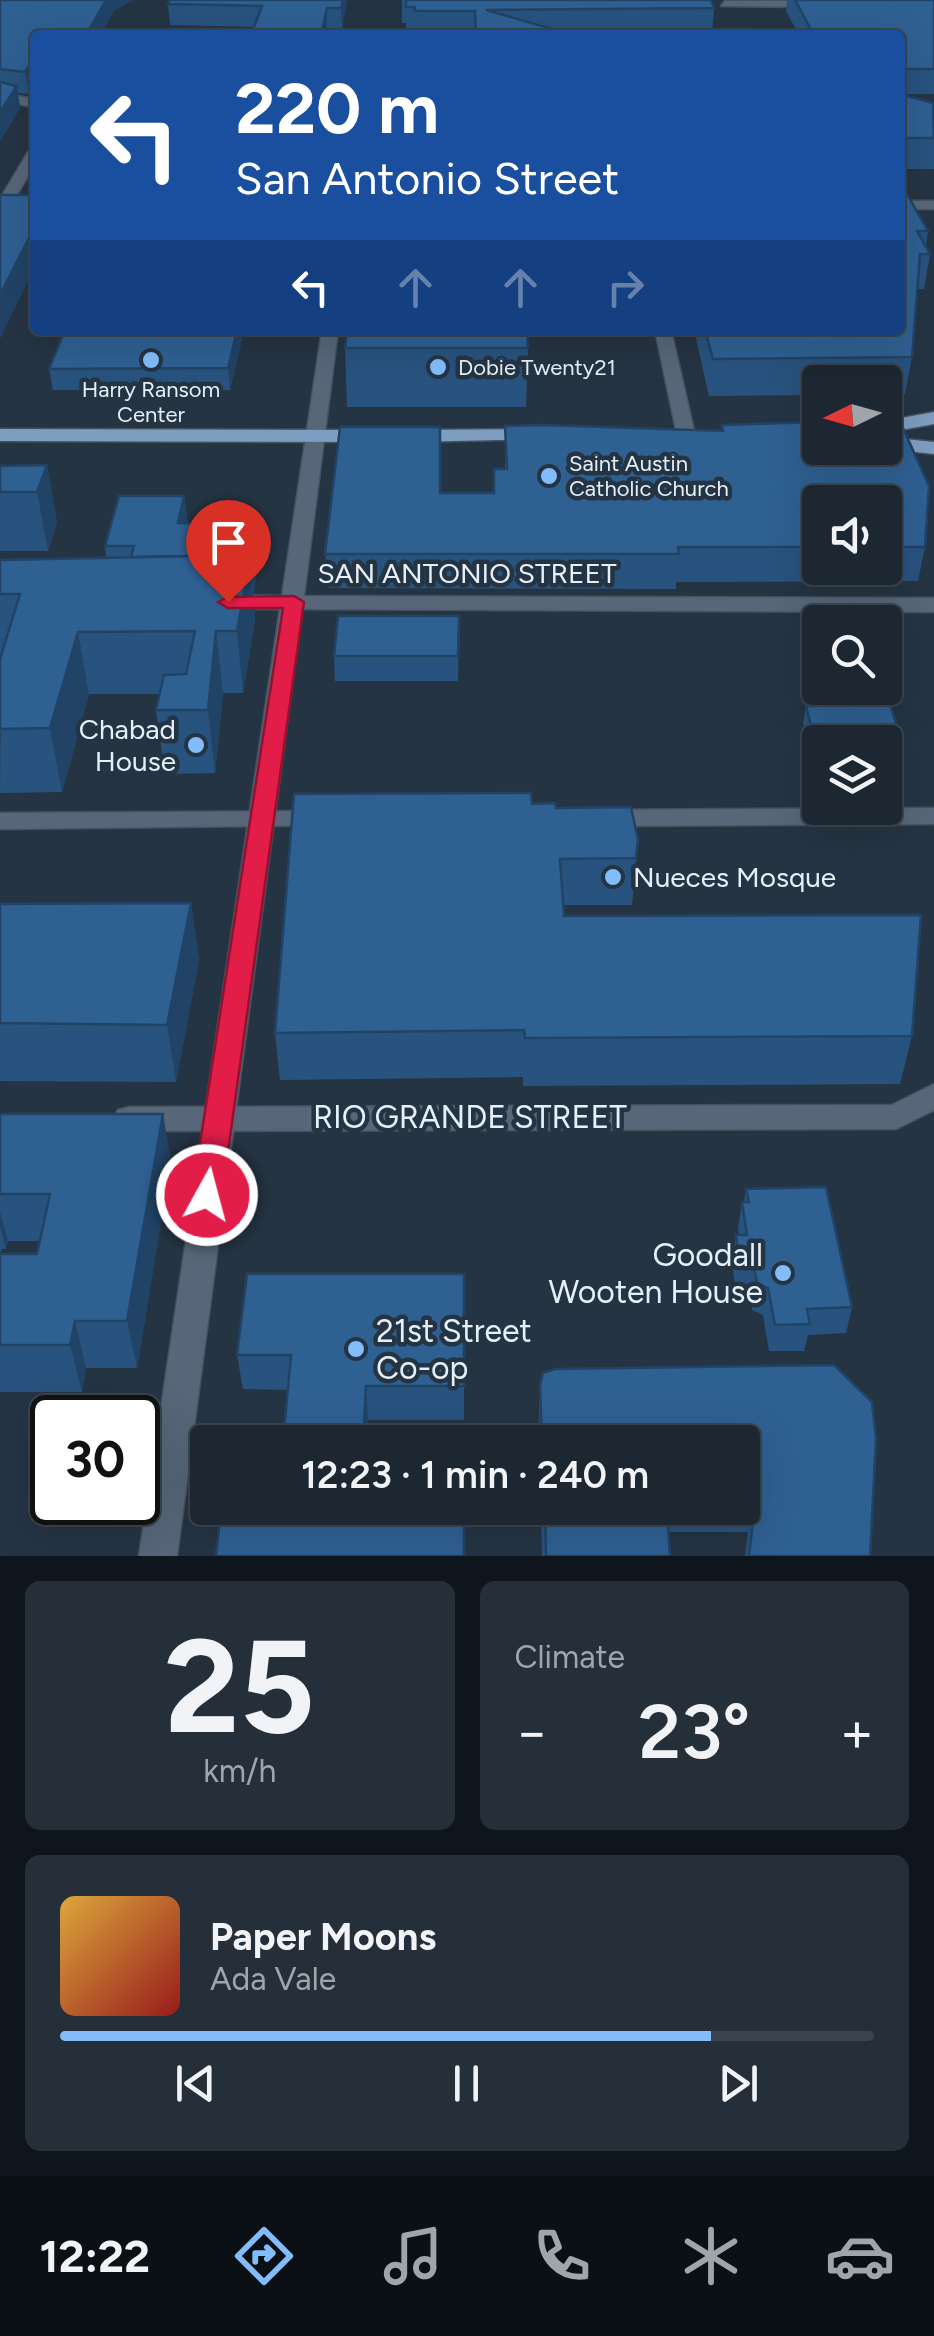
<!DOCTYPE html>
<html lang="en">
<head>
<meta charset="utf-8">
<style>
	:root { --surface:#1c2732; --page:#252f3a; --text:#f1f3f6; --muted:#a0a5ac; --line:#3a444d; --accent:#82bcfa }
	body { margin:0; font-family:Figtree,sans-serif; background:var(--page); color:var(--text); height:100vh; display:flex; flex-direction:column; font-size:38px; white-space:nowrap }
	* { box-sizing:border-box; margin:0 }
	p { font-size:32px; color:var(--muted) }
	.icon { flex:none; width:55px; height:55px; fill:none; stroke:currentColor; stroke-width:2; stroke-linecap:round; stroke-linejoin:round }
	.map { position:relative; height:1556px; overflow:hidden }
	.panel { display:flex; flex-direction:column; gap:25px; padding:25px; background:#0f151c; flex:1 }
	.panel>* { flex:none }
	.top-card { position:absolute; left:30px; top:30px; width:875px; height:305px; border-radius:10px; box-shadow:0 10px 40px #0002,0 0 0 2px var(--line); background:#1a4fa0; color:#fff; overflow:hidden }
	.needle { width:65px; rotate:265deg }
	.controls { position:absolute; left:802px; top:365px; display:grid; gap:20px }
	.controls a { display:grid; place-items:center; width:100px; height:100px; border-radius:10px; background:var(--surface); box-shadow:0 10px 40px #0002,0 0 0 2px var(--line); font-size:50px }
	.speed { position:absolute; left:30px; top:1395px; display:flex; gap:20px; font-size:50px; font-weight:700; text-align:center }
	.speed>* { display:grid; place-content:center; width:130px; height:130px; border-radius:50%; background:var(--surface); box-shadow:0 10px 40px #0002,0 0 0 2px var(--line); line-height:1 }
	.speed .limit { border:5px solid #111; border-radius:15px; background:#fff; color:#111 }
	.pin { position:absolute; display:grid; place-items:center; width:85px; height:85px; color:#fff; margin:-102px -42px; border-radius:50% 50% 50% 0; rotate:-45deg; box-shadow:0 0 10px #0007 }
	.pin .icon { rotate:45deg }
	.me { position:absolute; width:110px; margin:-55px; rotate:7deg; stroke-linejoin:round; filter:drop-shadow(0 0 8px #0008) }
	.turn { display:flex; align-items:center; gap:35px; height:210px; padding:0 40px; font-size:45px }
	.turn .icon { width:130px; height:130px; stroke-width:2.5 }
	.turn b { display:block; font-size:70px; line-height:85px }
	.lanes { display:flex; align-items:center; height:95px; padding:0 40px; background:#0003; justify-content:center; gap:50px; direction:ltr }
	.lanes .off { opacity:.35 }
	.big { font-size:75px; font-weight:600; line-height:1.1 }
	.panel .card { flex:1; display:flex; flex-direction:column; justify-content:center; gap:15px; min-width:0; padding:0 35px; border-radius:15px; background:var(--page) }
	.panel .dial { align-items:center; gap:0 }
	.dial b { font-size:130px; line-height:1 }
	.song { display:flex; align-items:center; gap:30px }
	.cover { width:120px; height:120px; border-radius:15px; background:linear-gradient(135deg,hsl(40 70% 55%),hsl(0 70% 35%)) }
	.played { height:10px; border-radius:5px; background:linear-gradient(90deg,var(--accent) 80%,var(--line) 80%) }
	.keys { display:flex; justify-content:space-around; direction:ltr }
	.heat { display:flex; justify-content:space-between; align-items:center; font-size:55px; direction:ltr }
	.panel .tiles { flex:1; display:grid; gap:25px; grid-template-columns:1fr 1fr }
	.card:last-child { grid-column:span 2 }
	.trip { position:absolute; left:190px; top:1425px; width:570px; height:100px; border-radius:10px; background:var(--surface); box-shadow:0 10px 40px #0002,0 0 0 2px var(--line); font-weight:600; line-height:100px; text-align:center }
	.tabs { display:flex; height:160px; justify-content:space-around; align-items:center; background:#0b1014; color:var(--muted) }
	.tabs .icon { width:70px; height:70px }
	.tabs .on { color:var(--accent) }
	.tabs b { font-size:45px; color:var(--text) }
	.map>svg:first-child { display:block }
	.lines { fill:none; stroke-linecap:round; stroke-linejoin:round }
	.minor-casing { stroke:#465260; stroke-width:3 }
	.tertiary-casing { stroke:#465260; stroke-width:3 }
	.primary-casing { stroke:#465260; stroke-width:3 }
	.minor { fill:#576779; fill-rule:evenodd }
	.tertiary { fill:#576779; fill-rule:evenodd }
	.primary { fill:#7d9ec0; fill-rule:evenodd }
	.wall { fill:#28537e; fill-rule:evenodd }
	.shaded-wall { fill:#214366 }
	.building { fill:#2f6092; stroke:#214366; stroke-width:2.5 }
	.route { fill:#e11d48; stroke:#92132f; stroke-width:2.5 }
	.poi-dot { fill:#82bcfa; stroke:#253443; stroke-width:4 }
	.labels { text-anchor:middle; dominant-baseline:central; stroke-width:9; stroke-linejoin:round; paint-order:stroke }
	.far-poi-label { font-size:22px; fill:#e6f0fa; stroke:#253443; text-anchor:start }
	.street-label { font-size:28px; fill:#e6f0fa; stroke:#253443 }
	.poi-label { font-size:28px; fill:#e6f0fa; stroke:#253443; text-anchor:end }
	.near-street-label { font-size:32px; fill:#e6f0fa; stroke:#253443 }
	.near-poi-label { font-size:32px; fill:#e6f0fa; stroke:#253443; text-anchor:end }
</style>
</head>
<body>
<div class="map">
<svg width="934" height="1556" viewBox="0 0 934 1556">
	<rect width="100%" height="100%" fill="#253443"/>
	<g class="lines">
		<defs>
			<g id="minor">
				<polygon points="725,1 820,1 826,4 820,7 721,6"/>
				<polygon points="0,93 35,99 35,107 0,101"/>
				<polygon points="35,148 35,164 7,212 0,216 0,199 28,152"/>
				<rect x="900" y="201" width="34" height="8"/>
				<polygon points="322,330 338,330 304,596 934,598 934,612 302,609 177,1556 139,1556 280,609 219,609 208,602 219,595 282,596"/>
			</g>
			<g id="tertiary">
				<polygon points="655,330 671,330 695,435 693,439 686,441 677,435"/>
				<polygon points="934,808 934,824 599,826 586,818 599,810"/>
				<polygon points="324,811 337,819 333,825 0,829 0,813"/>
				<polygon points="934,1084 934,1110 896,1129 129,1131 118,1128 113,1119 118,1110 129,1107 892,1105"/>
			</g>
			<g id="primary">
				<polygon points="934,412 934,424 885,433 885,421"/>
				<polygon points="0,429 370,430 379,436 370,442 0,441"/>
				<polygon points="540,429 547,431 547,439 410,442 401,436 410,430"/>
				<polygon points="885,437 934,442 934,454 880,448 885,448"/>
			</g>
		</defs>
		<use href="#minor" class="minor-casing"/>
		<use href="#tertiary" class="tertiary-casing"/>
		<use href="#primary" class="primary-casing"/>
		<use href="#minor" class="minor"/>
		<use href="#tertiary" class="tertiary"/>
		<use href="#primary" class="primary"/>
	</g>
	<g class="wall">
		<polygon points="0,0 114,11 35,35 35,84 29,94 18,93 20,108 0,141"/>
		<polygon points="347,0 342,29 170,25 168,4"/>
		<polygon points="402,0 711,0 714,8 712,35 415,35 406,34 406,23 402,23"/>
		<polygon points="787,0 934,0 934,94 900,94 900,35 799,35 786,11"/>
		<polygon points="900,94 934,104 934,169 900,169"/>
		<polygon points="35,130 35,165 31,137"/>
		<polygon points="900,182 928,231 926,247 930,254 924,289 917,289 912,357 905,394 885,394 885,382 820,382 820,395 709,396 694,330 900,330"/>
		<polygon points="65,330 244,330 230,390 53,390 49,369"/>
		<polygon points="345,348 528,348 526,407 347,407"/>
		<path d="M820 422V448H885V428H903L929 486 925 547 918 581 676 582V589L327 588 325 554 340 427H440V493H493L494 469H505V426L542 425 722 431V425ZM820 502H885V568H820Z"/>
		<polygon points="47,465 57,523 48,551 0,551 0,466"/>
		<polygon points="184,496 188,524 260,555 253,594 255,619 243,693 223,693 215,773 165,774 156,710 160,694 89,694 62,792 0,793 1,655 0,655 0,560 106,557 105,546"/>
		<polygon points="459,616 458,681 335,681 334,656"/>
		<polygon points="814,696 898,729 894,747 885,747 885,742 820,742 820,746 809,746 803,723 806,706 813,706"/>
		<polygon points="532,804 556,808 638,840 632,905 563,905 564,916 912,1036 900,1084 523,1086 523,1077 280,1080 275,1033"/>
		<polygon points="191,903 199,960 176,1082 0,1081 0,904"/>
		<path d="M0 1114 171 1161 137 1368H86L82 1392H0ZM8 1241H40L37 1254H0L2 1249H6Z"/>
		<polygon points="746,1189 852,1307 846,1333 808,1335 804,1351 769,1351 763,1315 752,1310 748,1285 735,1285 732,1262 736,1235 739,1235 738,1229 742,1202 744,1202"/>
		<polygon points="464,1274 464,1420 368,1420 288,1390 243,1389 237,1355"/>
		<polygon points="834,1365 870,1556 745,1556 748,1532 668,1532 670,1556 542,1556 541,1508 742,1508 742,1442 538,1442 540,1385"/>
	</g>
	<g class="shaded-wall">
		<polygon points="106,0 134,0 114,11 101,35 86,35"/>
		<polygon points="343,0 347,0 342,29 341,8"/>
		<polygon points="327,8 326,35 321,35"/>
		<polygon points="35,57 35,84 29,94 25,72"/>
		<polygon points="17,86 20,108 0,141 0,112"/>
		<polygon points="35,214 35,267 0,339 0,295"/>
		<polygon points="237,330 244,330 230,390 228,368"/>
		<polygon points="47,465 57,523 48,551 37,492"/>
		<polygon points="184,496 188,526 178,523"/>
		<polygon points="257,524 260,555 254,594 251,563"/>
		<polygon points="250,559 255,619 243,693 237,631"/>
		<polygon points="216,631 223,693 215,773 208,710"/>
		<polygon points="78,632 89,694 62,792 50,728"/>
		<polygon points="191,903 199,960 176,1082 167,1025"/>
		<polygon points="163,1114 171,1161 137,1368 127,1321"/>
		<polygon points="0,1212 8,1241 6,1249 0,1226"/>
		<polygon points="75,1321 86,1368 82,1392 70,1345"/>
		<polygon points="366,1386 368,1420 367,1442 363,1442"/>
		<polygon points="359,1508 364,1508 361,1556 359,1525"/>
	</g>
	<g class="building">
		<polygon points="0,0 106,0 86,35 35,35 35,57 25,72 0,69"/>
		<polygon points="170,0 343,0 341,8 327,8 321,35 251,35 262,6 168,4"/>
		<polygon points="406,0 711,0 714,8 486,10 573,35 476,35 475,11 415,11 415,7 406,7"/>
		<polygon points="795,0 934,0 934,69 900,69 900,35 814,35"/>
		<polygon points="725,29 749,29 751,35 728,35"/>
		<polygon points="0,82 17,86 0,112"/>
		<polygon points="900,94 933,103 934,138 900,138"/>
		<polygon points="900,182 928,231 917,231 930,254 920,254 912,357 713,359 705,330 900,330"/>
		<polygon points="0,195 35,195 35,214 31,222 35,222 35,226 0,295"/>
		<polygon points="65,330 237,330 228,368 49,369"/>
		<polygon points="347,330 527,330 528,348 345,348"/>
		<polygon points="820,422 820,448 885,448 885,428 903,428 929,486 925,547 885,547 885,502 820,502 820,547 678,547 679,554 325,554 340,427 440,427 440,493 494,493 494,469 507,469 505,426 542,425 723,431 722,425"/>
		<polygon points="47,465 37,492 0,492 0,466"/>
		<polygon points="119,496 184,496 178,523 257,524 251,563 250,559 246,559 245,555 131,557 134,546 105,546"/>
		<polygon points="245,555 245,559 250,559 237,631 216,631 208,710 156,710 164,675 186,674 195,631 78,632 50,728 0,729 0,659 20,594 0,594 0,560"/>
		<polygon points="338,616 459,616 458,656 334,656"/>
		<polygon points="887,695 898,729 812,729 806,706 817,706 814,696"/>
		<polygon points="531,793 532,804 555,803 556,808 631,807 638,840 636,858 560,859 564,916 921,915 912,1036 525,1038 524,1030 275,1033 294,794"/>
		<polygon points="191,903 167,1025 0,1023 0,904"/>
		<polygon points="0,1114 163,1114 127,1321 75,1321 70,1345 0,1345 0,1254 37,1254 50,1194 0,1194"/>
		<polygon points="826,1187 852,1307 807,1309 810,1324 775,1325 768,1288 757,1283 752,1258 739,1258 736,1235 747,1235 742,1202 749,1202 746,1189"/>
		<polygon points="247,1274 464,1274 464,1386 366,1386 363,1442 283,1442 291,1355 237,1355"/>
		<polygon points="834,1365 872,1402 876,1438 870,1556 749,1556 757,1487 742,1487 742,1442 542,1442 540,1385 543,1373 555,1369"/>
		<polygon points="221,1508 359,1508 359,1525 464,1525 464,1556 216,1556"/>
		<polygon points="545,1508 667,1508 670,1556 546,1556"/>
	</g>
	<polygon class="route" points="294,596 304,602 222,1195 217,1204 207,1207 196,1204 192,1195 283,608 228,608 218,602 228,597"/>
	<g class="poi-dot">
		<circle cx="151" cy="360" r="10"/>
		<circle cx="438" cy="367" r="10"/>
		<circle cx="549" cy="476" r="10"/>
		<circle cx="196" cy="745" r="10"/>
		<circle cx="613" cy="877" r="10"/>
		<circle cx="783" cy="1273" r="10"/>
		<circle cx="356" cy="1349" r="10"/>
	</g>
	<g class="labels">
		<g class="far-poi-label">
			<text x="458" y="367">Dobie Twenty21</text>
			<text x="151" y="389" text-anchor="middle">Harry Ransom<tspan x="151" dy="25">Center</tspan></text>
			<text x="569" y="463">Saint Austin<tspan x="569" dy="25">Catholic Church</tspan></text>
		</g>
		<g class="street-label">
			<text x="467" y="573">SAN ANTONIO STREET</text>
		</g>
		<g class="poi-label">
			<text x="176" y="729">Chabad<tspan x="176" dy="32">House</tspan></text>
			<text x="633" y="877" text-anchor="start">Nueces Mosque</text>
		</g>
		<g class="near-street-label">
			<text x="470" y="1117">RIO GRANDE STREET</text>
		</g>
		<g class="near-poi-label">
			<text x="763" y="1255">Goodall<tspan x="763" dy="37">Wooten House</tspan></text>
			<text x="376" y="1331" text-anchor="start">21st Street<tspan x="376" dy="37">Co-op</tspan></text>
		</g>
	</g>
</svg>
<div class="controls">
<a><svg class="needle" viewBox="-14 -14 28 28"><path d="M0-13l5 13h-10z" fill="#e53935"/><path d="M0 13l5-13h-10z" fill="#a0a5ac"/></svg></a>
<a><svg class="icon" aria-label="sound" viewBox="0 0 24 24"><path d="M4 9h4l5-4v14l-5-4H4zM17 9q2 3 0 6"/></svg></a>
<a><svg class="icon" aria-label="search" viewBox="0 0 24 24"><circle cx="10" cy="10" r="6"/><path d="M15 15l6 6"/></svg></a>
<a><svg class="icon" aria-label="layers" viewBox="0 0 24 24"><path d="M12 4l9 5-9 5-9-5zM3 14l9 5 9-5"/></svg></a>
</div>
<div class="speed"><div class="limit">30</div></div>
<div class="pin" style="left:228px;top:602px;background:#d93025"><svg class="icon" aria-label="arrive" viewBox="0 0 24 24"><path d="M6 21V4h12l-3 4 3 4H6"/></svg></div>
<svg class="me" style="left:207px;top:1195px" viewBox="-20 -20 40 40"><circle r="17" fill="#e11d48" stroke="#fff" stroke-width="3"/><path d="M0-11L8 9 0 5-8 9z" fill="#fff"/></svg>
<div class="trip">12:23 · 1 min · 240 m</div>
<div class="top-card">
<div class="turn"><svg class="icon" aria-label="left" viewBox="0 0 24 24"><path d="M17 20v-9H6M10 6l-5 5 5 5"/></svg><div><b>220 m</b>San Antonio Street</div></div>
<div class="lanes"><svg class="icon" aria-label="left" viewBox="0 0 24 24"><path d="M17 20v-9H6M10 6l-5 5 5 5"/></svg><svg class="icon off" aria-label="ahead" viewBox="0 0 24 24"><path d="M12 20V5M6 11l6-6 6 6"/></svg><svg class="icon off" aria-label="ahead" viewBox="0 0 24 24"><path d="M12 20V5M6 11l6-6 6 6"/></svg><svg class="icon off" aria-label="right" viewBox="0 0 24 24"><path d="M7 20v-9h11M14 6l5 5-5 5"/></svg></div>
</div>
</div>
<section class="panel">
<div class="tiles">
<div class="card dial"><b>25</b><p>km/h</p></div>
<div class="card"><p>Climate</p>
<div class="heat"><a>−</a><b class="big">23°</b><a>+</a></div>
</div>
<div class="card">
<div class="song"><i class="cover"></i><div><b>Paper Moons</b><p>Ada Vale</p></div></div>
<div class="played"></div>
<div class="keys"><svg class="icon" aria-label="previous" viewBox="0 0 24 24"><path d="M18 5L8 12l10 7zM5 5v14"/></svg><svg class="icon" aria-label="pause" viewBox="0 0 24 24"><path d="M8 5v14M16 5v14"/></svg><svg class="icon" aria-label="next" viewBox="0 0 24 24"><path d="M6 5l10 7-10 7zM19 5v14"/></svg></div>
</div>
</div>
</section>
<nav class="tabs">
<b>12:22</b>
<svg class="icon on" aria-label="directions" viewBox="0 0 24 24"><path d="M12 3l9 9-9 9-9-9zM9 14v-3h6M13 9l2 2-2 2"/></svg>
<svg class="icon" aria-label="music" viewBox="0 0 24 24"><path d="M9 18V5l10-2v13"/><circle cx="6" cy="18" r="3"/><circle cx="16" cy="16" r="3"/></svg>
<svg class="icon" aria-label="phone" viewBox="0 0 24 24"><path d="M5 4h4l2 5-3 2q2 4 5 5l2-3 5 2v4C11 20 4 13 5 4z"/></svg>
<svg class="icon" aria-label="climate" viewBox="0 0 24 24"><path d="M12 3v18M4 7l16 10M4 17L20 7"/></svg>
<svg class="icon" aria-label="car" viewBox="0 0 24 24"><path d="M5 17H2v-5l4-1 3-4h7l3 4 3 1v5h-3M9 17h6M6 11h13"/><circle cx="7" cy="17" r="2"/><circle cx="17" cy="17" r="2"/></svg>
</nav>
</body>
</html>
